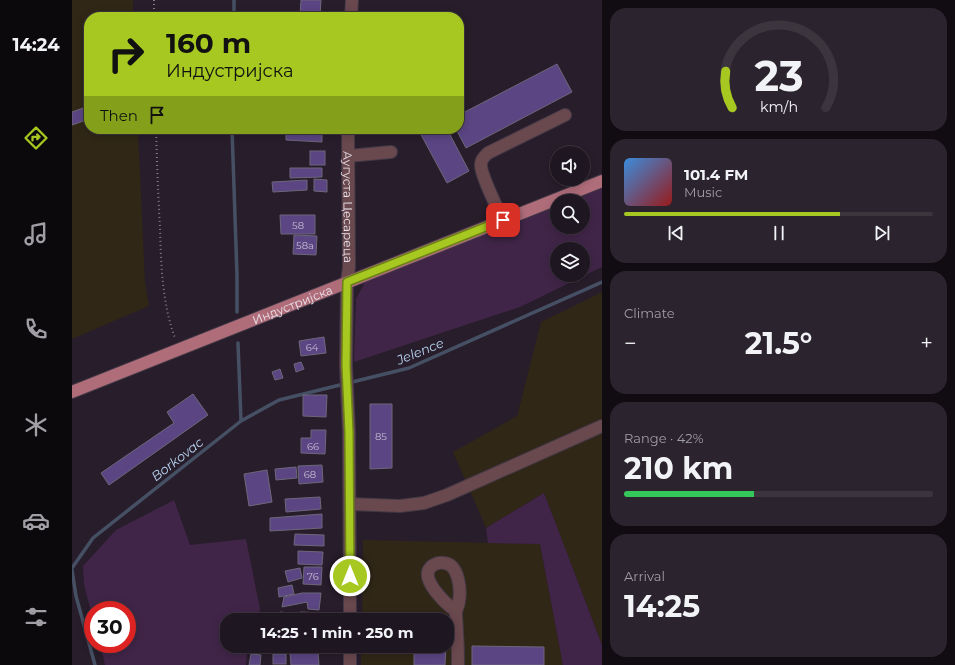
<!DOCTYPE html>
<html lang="en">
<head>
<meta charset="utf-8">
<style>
	:root { --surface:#1e1620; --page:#2b232d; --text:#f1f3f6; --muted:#a19fa5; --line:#3c353e; --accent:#a6c821 }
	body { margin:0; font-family:Montserrat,sans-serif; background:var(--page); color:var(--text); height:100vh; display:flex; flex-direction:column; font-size:15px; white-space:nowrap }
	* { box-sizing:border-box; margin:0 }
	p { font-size:13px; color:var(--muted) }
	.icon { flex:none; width:22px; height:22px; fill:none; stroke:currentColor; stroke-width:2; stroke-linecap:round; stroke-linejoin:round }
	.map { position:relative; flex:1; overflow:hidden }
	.panel { display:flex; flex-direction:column; gap:8px; padding:8px; background:#100c12; width:353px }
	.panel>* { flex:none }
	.guide { position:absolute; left:12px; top:12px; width:380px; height:122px; border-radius:16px; box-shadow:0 2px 10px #0003,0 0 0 1px var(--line); background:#a6c821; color:#111; overflow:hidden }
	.controls { position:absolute; left:478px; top:146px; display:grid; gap:8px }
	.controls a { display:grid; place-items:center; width:40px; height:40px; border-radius:50%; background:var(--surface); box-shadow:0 2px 10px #0003,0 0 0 1px var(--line); font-size:20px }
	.speed { position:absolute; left:12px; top:601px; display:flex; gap:8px; font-size:20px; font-weight:700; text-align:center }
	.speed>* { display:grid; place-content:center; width:52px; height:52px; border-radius:50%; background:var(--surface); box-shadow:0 2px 10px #0003,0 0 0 1px var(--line); line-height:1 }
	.speed .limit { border:6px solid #d22; background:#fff; color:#111 }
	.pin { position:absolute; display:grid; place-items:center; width:34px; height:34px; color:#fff; margin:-17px; border-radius:8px; box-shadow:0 2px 6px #0006 }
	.me { position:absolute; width:44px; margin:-22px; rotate:0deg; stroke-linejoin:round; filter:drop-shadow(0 0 3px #0008) }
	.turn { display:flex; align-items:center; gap:14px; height:84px; padding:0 16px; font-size:18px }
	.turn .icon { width:52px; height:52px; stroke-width:2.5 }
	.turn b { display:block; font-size:28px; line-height:34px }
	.then { display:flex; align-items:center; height:38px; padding:0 16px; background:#0003; gap:8px; font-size:15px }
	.big { font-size:30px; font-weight:700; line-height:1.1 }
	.panel .card { flex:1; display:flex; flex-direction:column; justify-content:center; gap:6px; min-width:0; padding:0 14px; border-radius:16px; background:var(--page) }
	.panel .dial { align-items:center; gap:0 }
	.dial svg { height:104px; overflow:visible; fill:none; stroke:var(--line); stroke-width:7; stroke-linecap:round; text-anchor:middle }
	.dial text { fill:var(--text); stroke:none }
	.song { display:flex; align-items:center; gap:12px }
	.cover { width:48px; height:48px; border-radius:6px; background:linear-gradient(135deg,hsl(210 70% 55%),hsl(0 70% 35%)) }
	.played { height:4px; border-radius:2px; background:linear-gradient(90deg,var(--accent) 70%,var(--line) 70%) }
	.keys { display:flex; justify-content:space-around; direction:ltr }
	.heat { display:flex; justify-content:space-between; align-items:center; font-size:22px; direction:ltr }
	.charge { height:6px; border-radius:3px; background:linear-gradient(90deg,#34c759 42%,var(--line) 0) }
	.trip { position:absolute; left:148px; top:613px; width:234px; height:40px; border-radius:16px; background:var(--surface); box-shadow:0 2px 10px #0003,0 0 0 1px var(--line); font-weight:700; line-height:40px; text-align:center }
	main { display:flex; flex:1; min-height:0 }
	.menu { display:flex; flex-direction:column; width:72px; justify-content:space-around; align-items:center; background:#0c090d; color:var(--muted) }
	.menu .icon { width:28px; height:28px }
	.menu .active { color:var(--accent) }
	.menu b { font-size:18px; color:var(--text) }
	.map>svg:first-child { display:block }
	.industrial { fill:#302717 }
	.green { fill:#402548; fill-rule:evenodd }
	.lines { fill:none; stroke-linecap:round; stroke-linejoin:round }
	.stream { stroke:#465064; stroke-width:3.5 }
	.building { fill:#5b4583; stroke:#6d677a }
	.minor-casing { stroke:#433846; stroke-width:14 }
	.major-casing { stroke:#433846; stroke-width:14 }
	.path { stroke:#857b87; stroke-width:2; stroke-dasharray:1 3; stroke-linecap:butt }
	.minor { stroke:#69484e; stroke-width:12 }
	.major { stroke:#af6d7a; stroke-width:12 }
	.route-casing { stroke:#6c8215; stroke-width:10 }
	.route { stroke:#a6c821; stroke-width:7 }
	.labels { text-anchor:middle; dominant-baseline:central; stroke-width:4; stroke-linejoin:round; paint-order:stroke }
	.number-label { font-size:10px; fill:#c5b9d0 }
	.street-label { font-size:12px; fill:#e8e0ea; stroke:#281d2b }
	.water-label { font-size:13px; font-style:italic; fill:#b5d2ef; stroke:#281d2b }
</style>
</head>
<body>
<main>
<nav class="menu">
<b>14:24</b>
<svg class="icon active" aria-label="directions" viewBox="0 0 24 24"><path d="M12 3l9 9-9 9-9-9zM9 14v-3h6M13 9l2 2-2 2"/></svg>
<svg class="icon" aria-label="music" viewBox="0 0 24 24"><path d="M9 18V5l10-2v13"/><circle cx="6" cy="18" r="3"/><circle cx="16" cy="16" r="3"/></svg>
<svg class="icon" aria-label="phone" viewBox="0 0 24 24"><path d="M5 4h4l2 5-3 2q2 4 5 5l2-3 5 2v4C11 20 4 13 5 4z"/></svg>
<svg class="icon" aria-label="climate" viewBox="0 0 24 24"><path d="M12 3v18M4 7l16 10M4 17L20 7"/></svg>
<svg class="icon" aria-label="car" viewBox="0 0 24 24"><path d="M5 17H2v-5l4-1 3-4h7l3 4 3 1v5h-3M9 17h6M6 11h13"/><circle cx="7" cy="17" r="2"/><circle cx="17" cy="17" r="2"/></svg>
<svg class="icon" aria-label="filters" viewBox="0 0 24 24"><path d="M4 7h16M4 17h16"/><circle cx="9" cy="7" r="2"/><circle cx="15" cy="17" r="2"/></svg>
</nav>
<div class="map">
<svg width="530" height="665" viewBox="0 0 530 665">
	<rect width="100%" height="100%" fill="#281d2b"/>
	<g class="industrial">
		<polygon points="0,0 61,0 61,17 17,17 17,129 66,129 73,283 77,306 0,339"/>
		<polygon points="530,292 530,645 472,493 414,528 381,452 445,416 469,322"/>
		<polygon points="291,540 468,544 491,665 289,665 289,646 375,646 375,620 290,620"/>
	</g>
	<g class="green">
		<path d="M530 188V267L448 307 282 362 284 299 293 282 485 206V227H511V201H497ZM485 249H511V275H485Z"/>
		<polygon points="472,493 530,645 530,665 491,665 468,544 416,543 414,528"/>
		<polygon points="102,500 118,545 174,539 188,609 186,620 155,620 155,646 182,646 181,648 175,651 174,665 33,665 28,644 55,644 55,610 21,610 21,619 12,585 11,566 44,530"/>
	</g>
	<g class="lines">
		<g class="stream">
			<polyline points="162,17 162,0"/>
			<polyline points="160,129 165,275 165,312"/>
			<polyline points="169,421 207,400 337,368 530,282"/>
			<polyline points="0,568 21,538 169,421 166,343"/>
			<polyline points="0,570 4,596 23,665"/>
		</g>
	</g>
	<g class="building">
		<polygon points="229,0 249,0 248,16 228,15"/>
		<polygon points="485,64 500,92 394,148 384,129 387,129 387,115"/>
		<polygon points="14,107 17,113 17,119 0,125 0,112"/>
		<polygon points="214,129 250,129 250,142 214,140"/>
		<polygon points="346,129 375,129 397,171 375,183"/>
		<rect x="238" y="151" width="15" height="14"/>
		<polygon points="218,168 250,168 250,177 218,178"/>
		<polygon points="242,179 255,180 255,192 242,191"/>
		<polygon points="235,180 235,190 201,192 200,182"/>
		<polygon points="208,215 243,215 243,234 209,234"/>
		<polygon points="222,235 245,236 244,255 221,254"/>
		<polygon points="252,337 254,353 229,356 227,341"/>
		<polygon points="229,362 232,369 224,372 222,364"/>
		<polygon points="208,369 211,378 203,380 200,372"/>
		<polygon points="121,394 136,415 37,485 29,473 102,423 95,412"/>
		<polygon points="231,395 255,395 254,417 231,416"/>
		<polygon points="298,404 320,404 320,468 298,469"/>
		<polygon points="239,430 254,430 253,454 229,453 229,438 239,438"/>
		<polygon points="250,465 251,482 227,484 226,466"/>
		<polygon points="224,467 225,478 204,480 203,469"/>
		<polygon points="195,470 200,502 177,506 172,474"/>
		<polygon points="248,497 249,509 214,512 213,499"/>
		<polygon points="250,514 250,528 198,531 198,518"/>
		<polygon points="223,534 252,535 252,546 222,545"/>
		<polygon points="226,551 251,552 250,565 226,564"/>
		<polygon points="232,567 250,567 249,585 231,584"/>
		<polygon points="228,568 230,578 216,582 213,571"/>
		<polygon points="220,585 222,594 207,597 206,588"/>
		<polygon points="230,593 249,593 247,610 236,609 235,602 210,607 212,597"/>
		<polygon points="208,612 226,614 225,620 206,620"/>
		<polygon points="228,612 250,613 249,620 228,620"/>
		<polygon points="195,614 205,615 204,620 194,620"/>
		<polygon points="342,646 374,646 373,665 342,665"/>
		<polygon points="400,646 472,647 472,665 400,665"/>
		<polygon points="246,652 247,665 219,665 218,653"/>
		<polygon points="179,654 189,655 188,665 177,665"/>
		<rect x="201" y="654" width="13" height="10"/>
	</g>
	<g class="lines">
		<defs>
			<g id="minor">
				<polyline points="279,17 280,0"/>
				<path id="s1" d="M276 129 277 267 275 282 274 366 277 432 278 620"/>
				<polyline points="276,156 319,152"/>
				<path d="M431 221C426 209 408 174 409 164 409 159 413 156 416 153L493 115"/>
				<polyline points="278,504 328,506 352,503 375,495 530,426"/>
				<path d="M384 611C375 605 348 580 358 568 361 564 367 562 372 563 387 564 389 590 387 601 387 606 384 609 384 613 384 620 385 627 385 634 386 645 386 655 386 665"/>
				<polyline points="278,646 278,665"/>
			</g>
			<g id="major">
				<path id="s2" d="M0 392 530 181"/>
			</g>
		</defs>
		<use href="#minor" class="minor-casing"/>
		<use href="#major" class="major-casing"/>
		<g class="path">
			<polyline points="82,0 82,17"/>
			<path d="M84 129C85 162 86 194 88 227 89 264 90 303 103 338"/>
		</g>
		<use href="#minor" class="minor"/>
		<use href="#major" class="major"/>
	</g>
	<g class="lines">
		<defs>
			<polyline id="route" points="278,576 277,432 274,366 275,282 431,220"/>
		</defs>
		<use href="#route" class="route-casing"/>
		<use href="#route" class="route"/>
	</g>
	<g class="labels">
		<g class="number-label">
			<text x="226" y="225">58</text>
			<text x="233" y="245">58a</text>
			<text x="240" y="347">64</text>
			<text x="309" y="436">85</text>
			<text x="241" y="446">66</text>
			<text x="238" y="474">68</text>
			<text x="241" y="576">76</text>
		</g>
		<g class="street-label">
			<text stroke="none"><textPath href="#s1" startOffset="78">Аугуста Цесареца</textPath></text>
			<text stroke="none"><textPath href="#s2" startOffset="237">Индустријска</textPath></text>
		</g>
		<g class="water-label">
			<text transform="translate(348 351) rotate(-22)">Jelence</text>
			<text transform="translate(105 459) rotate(-38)">Borkovac</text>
		</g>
	</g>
</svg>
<div class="controls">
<a><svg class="icon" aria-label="sound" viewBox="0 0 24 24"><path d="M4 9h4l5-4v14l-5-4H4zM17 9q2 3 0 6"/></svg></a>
<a><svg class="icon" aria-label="search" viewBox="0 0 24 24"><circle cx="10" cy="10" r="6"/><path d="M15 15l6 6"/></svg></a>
<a><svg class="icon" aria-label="layers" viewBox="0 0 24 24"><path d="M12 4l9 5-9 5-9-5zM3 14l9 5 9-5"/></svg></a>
</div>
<div class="speed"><div class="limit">30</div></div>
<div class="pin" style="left:431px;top:220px;background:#d93025"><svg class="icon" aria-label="arrive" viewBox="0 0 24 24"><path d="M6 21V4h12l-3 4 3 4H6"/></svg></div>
<svg class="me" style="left:278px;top:576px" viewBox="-20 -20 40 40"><circle r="17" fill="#a6c821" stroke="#fff" stroke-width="3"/><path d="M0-11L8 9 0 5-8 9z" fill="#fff"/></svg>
<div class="trip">14:25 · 1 min · 250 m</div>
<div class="guide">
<div class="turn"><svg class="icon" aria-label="right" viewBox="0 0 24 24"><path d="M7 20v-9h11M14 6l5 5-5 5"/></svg><div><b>160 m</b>Индустријска</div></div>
<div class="then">Then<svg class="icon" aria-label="arrive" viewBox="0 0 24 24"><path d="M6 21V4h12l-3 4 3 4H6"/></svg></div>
</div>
</div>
<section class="panel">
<div class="card dial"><svg viewBox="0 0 100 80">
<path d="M14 69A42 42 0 1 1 86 69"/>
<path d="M14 69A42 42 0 0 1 9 41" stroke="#a6c821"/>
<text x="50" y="56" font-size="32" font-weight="700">23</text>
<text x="50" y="72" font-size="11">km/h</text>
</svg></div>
<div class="card">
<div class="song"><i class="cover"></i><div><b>101.4 FM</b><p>Music</p></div></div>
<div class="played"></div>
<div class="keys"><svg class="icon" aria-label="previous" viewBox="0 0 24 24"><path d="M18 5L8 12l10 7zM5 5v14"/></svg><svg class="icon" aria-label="pause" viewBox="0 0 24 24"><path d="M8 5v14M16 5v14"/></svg><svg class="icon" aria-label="next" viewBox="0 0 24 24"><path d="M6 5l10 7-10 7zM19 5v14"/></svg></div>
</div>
<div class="card"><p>Climate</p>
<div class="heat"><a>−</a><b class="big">21.5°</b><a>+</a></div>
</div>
<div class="card"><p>Range · 42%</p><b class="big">210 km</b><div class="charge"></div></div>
<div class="card"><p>Arrival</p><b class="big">14:25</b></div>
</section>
</main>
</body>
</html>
